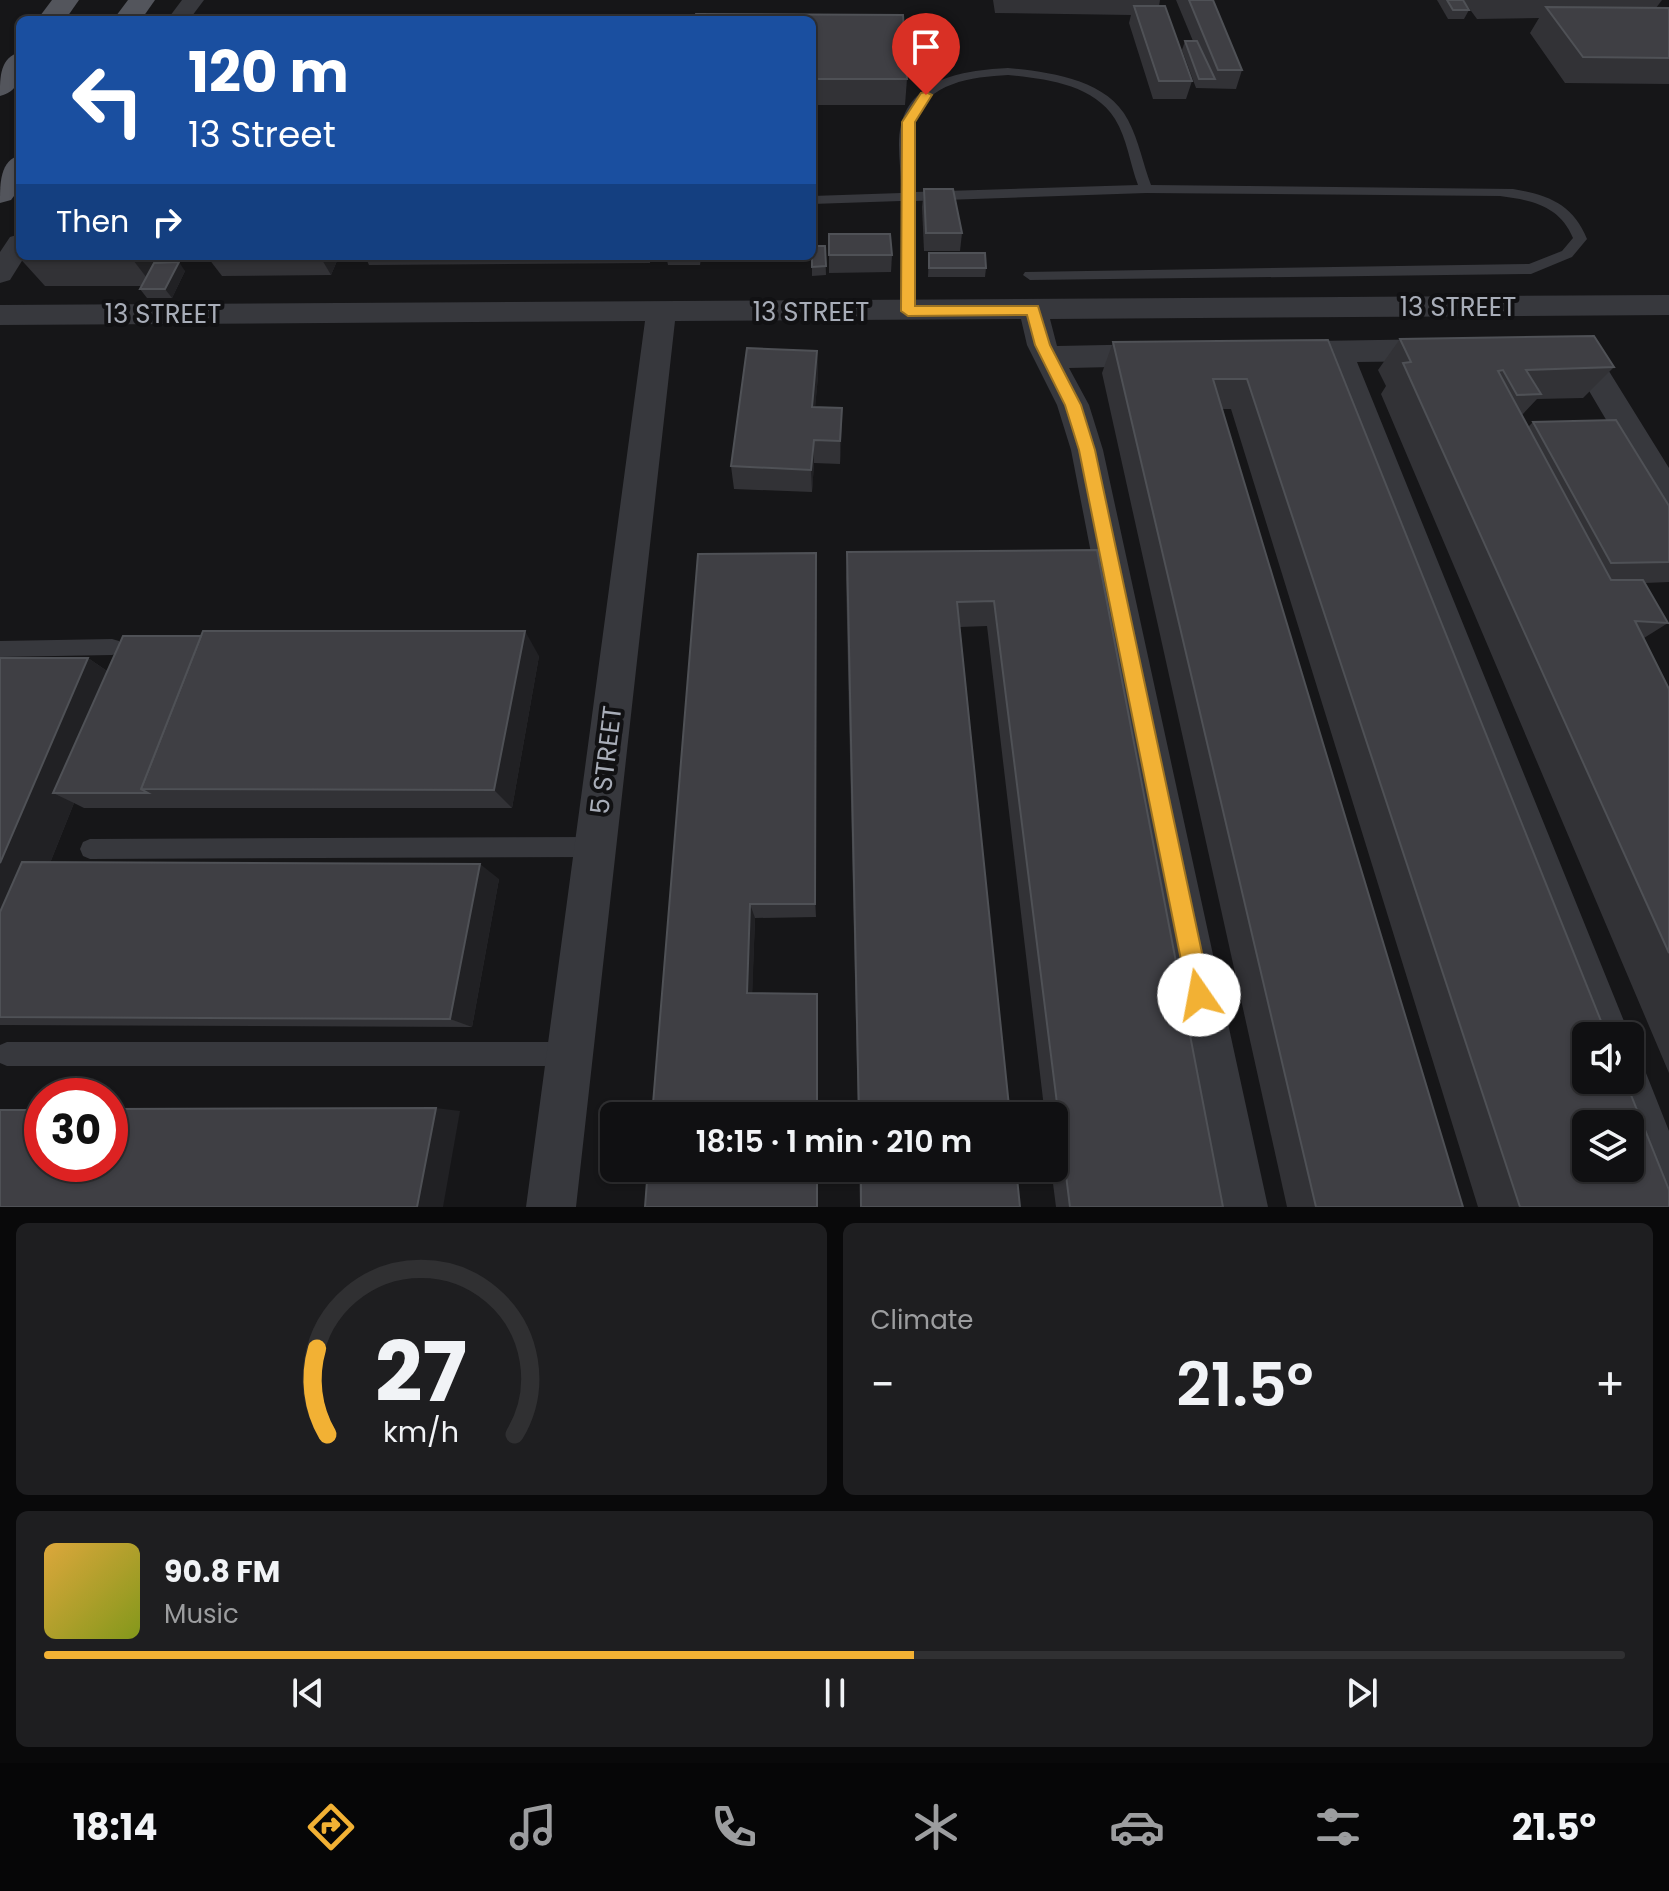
<!DOCTYPE html>
<html lang="en">
<head>
<meta charset="utf-8">
<style>
	:root { --surface:#101012; --page:#1e1e20; --text:#f1f3f6; --muted:#9c9d9f; --line:#303032; --accent:#f2b134 }
	body { margin:0; font-family:Poppins,sans-serif; background:var(--page); color:var(--text); height:100vh; display:flex; flex-direction:column; font-size:30px; white-space:nowrap }
	* { box-sizing:border-box; margin:0 }
	p { font-size:26px; color:var(--muted) }
	.icon { flex:none; width:44px; height:44px; fill:none; stroke:currentColor; stroke-width:2; stroke-linecap:round; stroke-linejoin:round }
	.map { position:relative; height:1207px; overflow:hidden }
	.sheet { display:flex; flex-direction:column; gap:16px; padding:16px; background:#09090a; flex:1 }
	.sheet>* { flex:none }
	.banner { position:absolute; left:16px; top:16px; width:800px; height:244px; border-radius:12px; box-shadow:0 2px 6px #0004,0 0 0 2px var(--line); background:#1a4fa0; color:#fff; overflow:hidden }
	.controls { position:absolute; left:1572px; top:1022px; display:grid; gap:16px }
	.controls a { display:grid; place-items:center; width:72px; height:72px; border-radius:12px; background:var(--surface); box-shadow:0 2px 6px #0004,0 0 0 2px var(--line); font-size:40px }
	.speed { position:absolute; left:24px; top:1078px; display:flex; gap:16px; font-size:40px; font-weight:700; text-align:center }
	.speed>* { display:grid; place-content:center; width:104px; height:104px; border-radius:50%; background:var(--surface); box-shadow:0 2px 6px #0004,0 0 0 2px var(--line); line-height:1 }
	.speed .limit { border:12px solid #d22; background:#fff; color:#111 }
	.pin { position:absolute; display:grid; place-items:center; width:68px; height:68px; color:#fff; margin:-82px -34px; border-radius:50% 50% 50% 0; rotate:-45deg; box-shadow:0 0 8px #0007 }
	.pin .icon { rotate:45deg }
	.me { position:absolute; width:88px; margin:-44px; rotate:348deg; stroke-linejoin:round; filter:drop-shadow(0 0 6px #0008) }
	.turn { display:flex; align-items:center; gap:28px; height:168px; padding:0 40px; font-size:36px }
	.turn .icon { width:104px; height:104px; stroke-width:2.5 }
	.turn b { display:block; font-size:56px; line-height:68px }
	.then { display:flex; align-items:center; height:76px; padding:0 40px; background:#0003; gap:16px; font-size:30px }
	.big { font-size:60px; font-weight:600; line-height:1.1 }
	.sheet .widget { flex:1; display:flex; flex-direction:column; justify-content:center; gap:12px; min-width:0; padding:0 28px; border-radius:12px; background:var(--page) }
	.sheet .dial { align-items:center; gap:0 }
	.dial svg { height:208px; overflow:visible; fill:none; stroke:var(--line); stroke-width:7; stroke-linecap:round; text-anchor:middle }
	.dial text { fill:var(--text); stroke:none }
	.song { display:flex; align-items:center; gap:24px }
	.cover { width:96px; height:96px; border-radius:12px; background:linear-gradient(135deg,hsl(40 70% 55%),hsl(70 70% 35%)) }
	.played { height:8px; border-radius:4px; background:linear-gradient(90deg,var(--accent) 55%,var(--line) 55%) }
	.keys { display:flex; justify-content:space-around; direction:ltr }
	.heat { display:flex; justify-content:space-between; align-items:center; font-size:44px; direction:ltr }
	.sheet .tiles { flex:1; display:grid; gap:16px; grid-template-columns:1fr 1fr }
	.widget:last-child { grid-column:span 2 }
	.trip { position:absolute; left:600px; top:1102px; width:468px; height:80px; border-radius:12px; background:var(--surface); box-shadow:0 2px 6px #0004,0 0 0 2px var(--line); font-weight:600; line-height:80px; text-align:center }
	.dock { display:flex; height:128px; justify-content:space-around; align-items:center; background:#060607; color:var(--muted) }
	.dock .icon { width:56px; height:56px }
	.dock .current { color:var(--accent) }
	.dock b { font-size:36px; color:var(--text) }
	.map>svg:first-child { display:block }
	.lines { fill:none; stroke-linecap:round; stroke-linejoin:round }
	.service { fill:#37383d; fill-rule:evenodd }
	.minor { fill:#37383d; fill-rule:evenodd }
	.primary { fill:#53555c; fill-rule:evenodd }
	.wall { fill:#323236 }
	.shaded-wall { fill:#212124 }
	.building { fill:#3f3f44; stroke:#4f5156; stroke-width:2; fill-rule:evenodd }
	.route { fill:#f2b134; stroke:#9d7322; stroke-width:2 }
	.labels { text-anchor:middle; dominant-baseline:central; stroke-width:8; stroke-linejoin:round; paint-order:stroke }
	.street-label { font-size:26px; fill:#a8adb8; stroke:#111113 }
</style>
</head>
<body>
<div class="map">
<svg width="1669" height="1207" viewBox="0 0 1669 1207">
	<rect width="100%" height="100%" fill="#161618"/>
	<g class="lines">
		<g class="service">
			<path d="M1008 68C1049 72 1107 79 1128 120 1139 141 1143 164 1151 185L1513 189C1548 195 1573 204 1587 239L1572 257 1531 274 1030 280 1023 275 1025 272 1529 264 1562 251 1573 238C1560 206 1532 200 1500 196L1146 193 915 201V311L908 316 903 315 901 201 812 204V196L901 193C902 172 896 145 901 125 913 77 967 70 1008 68ZM1008 75C1045 79 1093 84 1115 119 1127 138 1130 164 1138 185L915 192C914 171 908 143 914 123 926 82 972 77 1008 75Z"/>
			<polygon points="112,639 119,641 121,647 119,653 112,655 0,657 0,641"/>
			<polygon points="595,837 602,840 605,847 602,854 595,857 90,859 83,856 80,849 83,842 90,839"/>
			<polygon points="7,1042 569,1042 577,1046 581,1054 577,1062 569,1066 7,1066 0,1063 0,1045"/>
		</g>
		<g class="minor">
			<polygon points="182,0 204,0 189,20 167,20"/>
			<polygon points="20,234 20,256 25,256 10,280 0,283 0,252 10,237"/>
			<polygon points="1669,295 1669,315 1050,319 1057,346 1156,344 1167,347 1171,355 1167,363 1156,366 1069,368 1089,405 1103,450 1268,1207 1218,1207 1071,450 1057,405 1027,345 1021,319 675,321 576,1207 526,1207 645,321 0,325 0,305"/>
			<polygon points="1440,339 1451,342 1455,350 1451,358 1440,361 1357,362 1630,1036 1586,1036 1586,1041 1326,363 1304,360 1300,352 1304,344 1315,341"/>
			<path d="M1563 342 1598 358 1607 368 1669 468V510L1657 506 1585 384C1574 372 1556 367 1548 353L1552 345Z"/>
			<polygon points="1630,1059 1642,1063 1669,1131 1669,1207 1650,1207 1630,1155 1630,1124 1618,1124 1601,1080 1630,1080"/>
		</g>
		<g class="primary">
			<polygon points="52,0 79,0 65,20 37,20"/>
			<polygon points="128,0 155,0 141,20 113,20"/>
			<path d="M20 52C20 72 23 90 0 96 0 76 0 58 20 52Z"/>
			<path d="M20 155V188L11 200 0 203C0 182 0 161 20 155Z"/>
		</g>
	</g>
	<g class="wall">
		<polygon points="993,0 1160,0 1159,6 1192,81 1186,99 1153,99 1129,23 1131,15 995,13"/>
		<polygon points="1176,0 1213,0 1242,70 1236,89 1196,88 1182,50 1185,41 1193,41"/>
		<polygon points="1437,0 1463,0 1469,10 1464,19 1448,19"/>
		<polygon points="1463,0 1662,0 1656,8 1669,8 1669,84 1565,83 1530,33 1539,18 1477,19"/>
		<polygon points="812,20 907,79 905,105 814,105 815,150 812,150"/>
		<polygon points="924,189 962,233 960,251 924,251 922,207"/>
		<polygon points="829,234 892,255 891,272 829,273"/>
		<polygon points="812,246 825,246 826,275 812,276"/>
		<polygon points="20,248 20,256 169,256 166,263 185,271 172,298 147,298 140,289 142,286 45,286 16,254"/>
		<polygon points="929,253 986,268 985,277 928,277"/>
		<polygon points="339,256 331,275 222,276 209,259"/>
		<polygon points="365,256 651,256 650,263 369,265"/>
		<polygon points="666,256 727,256 727,259 701,259 700,265 668,265"/>
		<polygon points="1400,339 1614,367 1583,398 1537,399 1522,415 1528,427 1533,422 1669,562 1669,582 1645,583 1668,623 1644,638 1669,688 1669,1073 1381,394 1386,386 1378,370"/>
		<polygon points="1328,340 1669,1207 1478,1207 1231,409 1222,409 1463,1207 1287,1207 1102,373 1113,342"/>
		<polygon points="817,351 818,376 815,407 842,408 840,464 814,463 812,492 734,489 731,466"/>
		<polygon points="1097,550 1223,1207 1056,1207 1051,1168 1054,1168 1054,1116 1045,1116 987,626 960,627 1010,1116 858,1116 846,578 847,552"/>
		<polygon points="816,553 816,917 755,918 752,993 817,994 818,1003 652,1116"/>
		<polygon points="539,656 512,808 84,808 74,803 50,863 499,879 472,1027 0,1025 0,658 88,658 107,671"/>
		<polygon points="859,1168 1016,1168 1020,1207 860,1207"/>
	</g>
	<g class="shaded-wall">
		<polygon points="130,256 169,256 153,286"/>
		<polygon points="322,256 339,256 331,275 321,258"/>
		<polygon points="179,262 185,271 172,298 165,289"/>
		<polygon points="817,351 818,376 813,431 812,407"/>
		<polygon points="842,408 842,432 840,464 840,441"/>
		<polygon points="814,440 814,463 812,492 811,470"/>
		<polygon points="816,553 816,917 815,904"/>
		<polygon points="525,631 539,656 512,808 494,790"/>
		<polygon points="88,658 123,682 53,793 74,803 0,988 0,863"/>
		<polygon points="480,864 499,879 472,1027 450,1019"/>
		<polygon points="750,904 755,918 752,1003 747,993"/>
		<polygon points="817,994 818,1003 818,1116 817,1116"/>
		<polygon points="436,1108 460,1111 443,1207 417,1207"/>
	</g>
	<g class="building">
		<polygon points="1189,0 1213,0 1242,70 1218,70"/>
		<polygon points="1447,0 1463,0 1469,10 1453,10"/>
		<polygon points="1134,6 1165,6 1192,81 1159,81"/>
		<polygon points="1546,7 1669,8 1669,58 1583,57"/>
		<polygon points="696,14 903,15 907,79 812,79 812,20 695,20"/>
		<polygon points="1185,41 1197,41 1215,79 1199,79"/>
		<polygon points="814,99 815,132 812,132 812,100"/>
		<polygon points="924,189 953,189 962,233 926,233"/>
		<polygon points="829,234 890,234 892,255 829,255"/>
		<polygon points="812,246 825,246 826,266 812,267"/>
		<polygon points="929,253 985,253 986,268 929,268"/>
		<polygon points="211,256 322,256 321,258 209,259"/>
		<polygon points="179,262 165,289 140,289 154,263"/>
		<polygon points="1594,336 1614,367 1526,370 1541,394 1517,395 1503,370 1498,371 1611,580 1643,580 1668,623 1635,621 1669,689 1669,953 1403,363 1411,362 1400,339"/>
		<path d="M1328 340 1607 1036H1586V1080H1625L1669 1190V1207H1520L1247 379H1213L1463 1207H1316L1113 342ZM1586 1124H1630V1168H1586Z"/>
		<polygon points="747,348 817,351 812,407 842,408 840,441 814,440 811,470 731,466"/>
		<polygon points="1616,420 1669,506 1669,562 1611,563 1533,422"/>
		<polygon points="1097,550 1223,1207 1070,1207 994,601 957,602 1010,1116 859,1116 847,552"/>
		<polygon points="816,553 815,904 750,904 747,993 817,994 817,1116 652,1116 698,554"/>
		<polygon points="203,631 525,631 494,790 141,789"/>
		<polygon points="123,636 201,636 141,789 148,793 53,793"/>
		<polygon points="0,658 88,658 0,863"/>
		<polygon points="22,862 480,864 450,1019 0,1017 0,912"/>
		<polygon points="436,1108 417,1207 0,1207 0,1110 42,1110 42,1164 110,1164 110,1109"/>
		<polygon points="648,1168 817,1168 817,1207 645,1207"/>
		<polygon points="861,1168 1016,1168 1020,1207 861,1207"/>
	</g>
	<polygon class="route" points="926,92 932,95 915,122 915,306 1038,306 1050,345 1081,405 1095,450 1211,995 1207,1003 1199,1006 1191,1003 1188,995 1079,450 1065,405 1035,345 1027,315 908,316 901,311 902,122 921,93"/>
	<g class="labels">
		<g class="street-label">
			<text x="1458" y="307">13 STREET</text>
			<text x="811" y="312">13 STREET</text>
			<text x="163" y="314">13 STREET</text>
			<text transform="translate(606 760) rotate(-83)">5 STREET</text>
		</g>
	</g>
</svg>
<div class="controls">
<a><svg class="icon" aria-label="sound" viewBox="0 0 24 24"><path d="M4 9h4l5-4v14l-5-4H4zM17 9q2 3 0 6"/></svg></a>
<a><svg class="icon" aria-label="layers" viewBox="0 0 24 24"><path d="M12 4l9 5-9 5-9-5zM3 14l9 5 9-5"/></svg></a>
</div>
<div class="speed"><div class="limit">30</div></div>
<div class="pin" style="left:926px;top:95px;background:#d93025"><svg class="icon" aria-label="arrive" viewBox="0 0 24 24"><path d="M6 21V4h12l-3 4 3 4H6"/></svg></div>
<svg class="me" style="left:1199px;top:995px" viewBox="-20 -20 40 40"><circle r="19" fill="#fff"/><path d="M0-13L10 11 0 6-10 11z" fill="#f2b134"/></svg>
<div class="trip">18:15 · 1 min · 210 m</div>
<div class="banner">
<div class="turn"><svg class="icon" aria-label="left" viewBox="0 0 24 24"><path d="M17 20v-9H6M10 6l-5 5 5 5"/></svg><div><b>120 m</b>13 Street</div></div>
<div class="then">Then<svg class="icon" aria-label="right" viewBox="0 0 24 24"><path d="M7 20v-9h11M14 6l5 5-5 5"/></svg></div>
</div>
</div>
<section class="sheet">
<div class="tiles">
<div class="widget dial"><svg viewBox="0 0 100 80">
<path d="M14 69A42 42 0 1 1 86 69"/>
<path d="M14 69A42 42 0 0 1 10 36" stroke="#f2b134"/>
<text x="50" y="56" font-size="32" font-weight="700">27</text>
<text x="50" y="72" font-size="11">km/h</text>
</svg></div>
<div class="widget"><p>Climate</p>
<div class="heat"><a>−</a><b class="big">21.5°</b><a>+</a></div>
</div>
<div class="widget">
<div class="song"><i class="cover"></i><div><b>90.8 FM</b><p>Music</p></div></div>
<div class="played"></div>
<div class="keys"><svg class="icon" aria-label="previous" viewBox="0 0 24 24"><path d="M18 5L8 12l10 7zM5 5v14"/></svg><svg class="icon" aria-label="pause" viewBox="0 0 24 24"><path d="M8 5v14M16 5v14"/></svg><svg class="icon" aria-label="next" viewBox="0 0 24 24"><path d="M6 5l10 7-10 7zM19 5v14"/></svg></div>
</div>
</div>
</section>
<nav class="dock">
<b>18:14</b>
<svg class="icon current" aria-label="directions" viewBox="0 0 24 24"><path d="M12 3l9 9-9 9-9-9zM9 14v-3h6M13 9l2 2-2 2"/></svg>
<svg class="icon" aria-label="music" viewBox="0 0 24 24"><path d="M9 18V5l10-2v13"/><circle cx="6" cy="18" r="3"/><circle cx="16" cy="16" r="3"/></svg>
<svg class="icon" aria-label="phone" viewBox="0 0 24 24"><path d="M5 4h4l2 5-3 2q2 4 5 5l2-3 5 2v4C11 20 4 13 5 4z"/></svg>
<svg class="icon" aria-label="climate" viewBox="0 0 24 24"><path d="M12 3v18M4 7l16 10M4 17L20 7"/></svg>
<svg class="icon" aria-label="car" viewBox="0 0 24 24"><path d="M5 17H2v-5l4-1 3-4h7l3 4 3 1v5h-3M9 17h6M6 11h13"/><circle cx="7" cy="17" r="2"/><circle cx="17" cy="17" r="2"/></svg>
<svg class="icon" aria-label="filters" viewBox="0 0 24 24"><path d="M4 7h16M4 17h16"/><circle cx="9" cy="7" r="2"/><circle cx="15" cy="17" r="2"/></svg>
<b>21.5°</b>
</nav>
</body>
</html>
